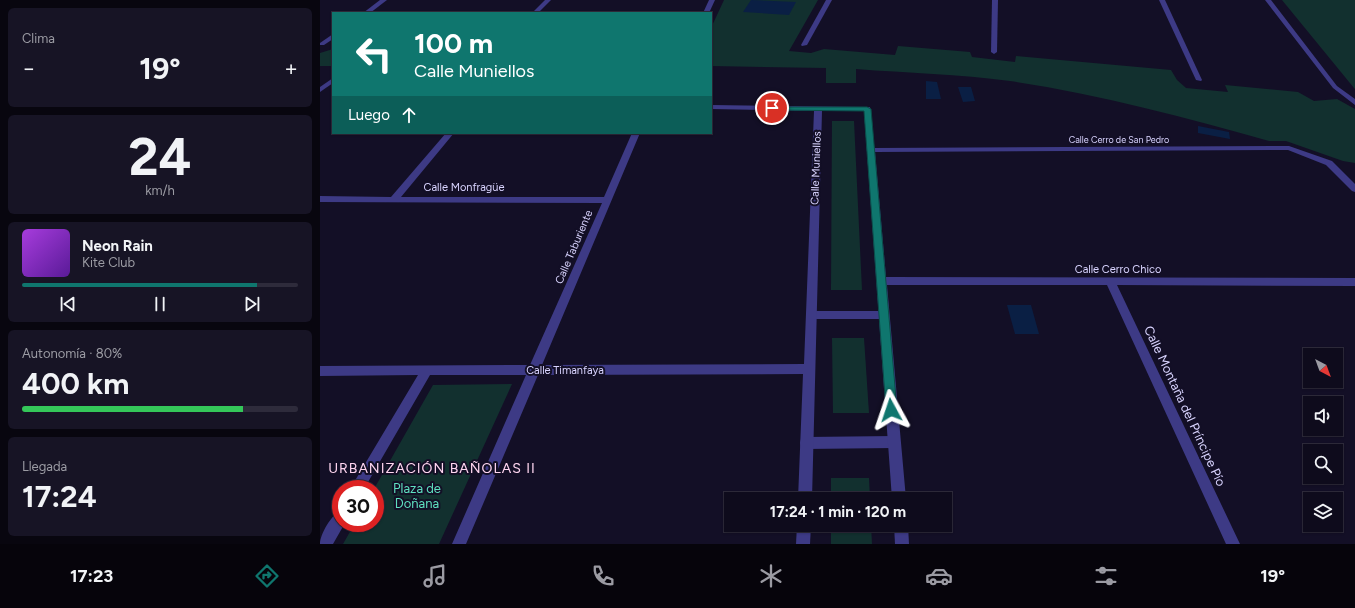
<!DOCTYPE html>
<html lang="es">
<head>
<meta charset="utf-8">
<style>
	:root { --surface:#0e0b1c; --page:#171425; --text:#f1f3f6; --muted:#9b9ba3; --line:#2e2b3b; --accent:#0f766e }
	body { margin:0; font-family:Figtree,sans-serif; background:var(--page); color:var(--text); height:100vh; display:flex; flex-direction:column; font-size:15px; white-space:nowrap }
	* { box-sizing:border-box; margin:0 }
	p { font-size:13px; color:var(--muted) }
	.icon { flex:none; width:22px; height:22px; fill:none; stroke:currentColor; stroke-width:2; stroke-linecap:round; stroke-linejoin:round }
	.map { position:relative; flex:1; overflow:hidden }
	.sheet { display:flex; flex-direction:column; gap:8px; padding:8px; background:#08060f; width:320px }
	.sheet>* { flex:none }
	.top-card { position:absolute; left:12px; top:12px; width:380px; height:122px; border-radius:0px; box-shadow:0 1px 3px #0004,0 0 0 1px var(--line); background:#0f766e; color:#fff; overflow:hidden }
	.needle { width:26px; rotate:139deg }
	.fabs { position:absolute; left:983px; top:348px; display:grid; gap:8px }
	.fabs a { display:grid; place-items:center; width:40px; height:40px; border-radius:0px; background:var(--surface); box-shadow:0 1px 3px #0004,0 0 0 1px var(--line); font-size:20px }
	.speed { position:absolute; left:12px; top:480px; display:flex; gap:8px; font-size:20px; font-weight:700; text-align:center }
	.speed>* { display:grid; place-content:center; width:52px; height:52px; border-radius:50%; background:var(--surface); box-shadow:0 1px 3px #0004,0 0 0 1px var(--line); line-height:1 }
	.speed .limit { border:6px solid #d22; background:#fff; color:#111 }
	.pin { position:absolute; display:grid; place-items:center; width:34px; height:34px; color:#fff; margin:-17px; border:2px solid #fff; border-radius:50%; box-shadow:0 1px 4px #0007 }
	.me { position:absolute; width:44px; margin:-22px; rotate:355deg; stroke-linejoin:round; filter:drop-shadow(0 0 3px #0008) }
	.turn { display:flex; align-items:center; gap:14px; height:84px; padding:0 16px; font-size:18px }
	.turn .icon { width:52px; height:52px; stroke-width:2.5 }
	.turn b { display:block; font-size:28px; line-height:34px }
	.then { display:flex; align-items:center; height:38px; padding:0 16px; background:#0003; gap:8px; font-size:15px }
	.big { font-size:30px; font-weight:700; line-height:1.1 }
	.sheet .widget { flex:1; display:flex; flex-direction:column; justify-content:center; gap:6px; min-width:0; padding:0 14px; border-radius:6px; background:var(--page) }
	.sheet .dial { align-items:center; gap:0 }
	.dial b { font-size:52px; line-height:1 }
	.song { display:flex; align-items:center; gap:12px }
	.cover { width:48px; height:48px; border-radius:6px; background:linear-gradient(135deg,hsl(280 70% 55%),hsl(270 70% 35%)) }
	.played { height:4px; border-radius:2px; background:linear-gradient(90deg,var(--accent) 85%,var(--line) 85%) }
	.keys { display:flex; justify-content:space-around; direction:ltr }
	.heat { display:flex; justify-content:space-between; align-items:center; font-size:22px; direction:ltr }
	.charge { height:6px; border-radius:3px; background:linear-gradient(90deg,#34c759 80%,var(--line) 0) }
	.trip { position:absolute; left:404px; top:492px; width:228px; height:40px; border-radius:0px; background:var(--surface); box-shadow:0 1px 3px #0004,0 0 0 1px var(--line); font-weight:700; line-height:40px; text-align:center }
	.tab-bar { display:flex; height:64px; justify-content:space-around; align-items:center; background:#06040b; color:var(--muted) }
	.tab-bar .icon { width:28px; height:28px }
	.tab-bar .on { color:var(--accent) }
	.tab-bar b { font-size:18px; color:var(--text) }
	main { display:flex; flex:1; min-height:0 }
	.map>svg:first-child { display:block }
	.green { fill:#12302f }
	.water { fill:#0a1f44 }
	.lines { fill:none; stroke-linecap:round; stroke-linejoin:round }
	.lane { fill:#3d3a85; fill-rule:evenodd }
	.street { fill:#3d3a85; fill-rule:evenodd }
	.route { fill:#0f766e; stroke:#0a4d48 }
	.labels { text-anchor:middle; dominant-baseline:central; stroke-width:4; stroke-linejoin:round; paint-order:stroke }
	.far-street-label { font-size:9px; fill:#d9d4ff; stroke:#130f26 }
	.street-label { font-size:11px; fill:#d9d4ff; stroke:#130f26 }
	.near-street-label { font-size:13px; fill:#d9d4ff; stroke:#130f26 }
	.near-park-label { font-size:13px; fill:#5fe0c0; stroke:#130f26 }
	.near-neighbourhood-label { font-size:14px; letter-spacing:1px; fill:#ffd6f0; stroke:#130f26 }
</style>
</head>
<body>
<main>
<section class="sheet">
<div class="widget"><p>Clima</p>
<div class="heat"><a>−</a><b class="big">19°</b><a>+</a></div>
</div>
<div class="widget dial"><b>24</b><p>km/h</p></div>
<div class="widget">
<div class="song"><i class="cover"></i><div><b>Neon Rain</b><p>Kite Club</p></div></div>
<div class="played"></div>
<div class="keys"><svg class="icon" aria-label="previous" viewBox="0 0 24 24"><path d="M18 5L8 12l10 7zM5 5v14"/></svg><svg class="icon" aria-label="pause" viewBox="0 0 24 24"><path d="M8 5v14M16 5v14"/></svg><svg class="icon" aria-label="next" viewBox="0 0 24 24"><path d="M6 5l10 7-10 7zM19 5v14"/></svg></div>
</div>
<div class="widget"><p>Autonomía · 80%</p><b class="big">400 km</b><div class="charge"></div></div>
<div class="widget"><p>Llegada</p><b class="big">17:24</b></div>
</section>
<div class="map">
<svg width="1035" height="544" viewBox="0 0 1035 544">
	<rect width="100%" height="100%" fill="#130f26"/>
	<g class="green">
		<path d="M404 0H498L469 51 491 53 504 49 575 55 578 46 650 52 652 57 695 62 696 56 851 70 857 80 866 88 908 92 905 85 978 92 994 101 1017 99 1035 109V163L1023 161 966 141H949C864 117 778 94 690 81 639 74 587 73 536 69V83H506V68L391 66V28Z"/>
		<polygon points="962,0 1035,0 1035,89 1034,88"/>
		<polygon points="13,49 13,66 0,66 0,53"/>
		<polygon points="512,121 534,121 542,290 511,290"/>
		<polygon points="512,338 544,338 549,413 513,413"/>
		<polygon points="192,384 119,544 23,544 35,523 55,523 54,489 113,385"/>
		<polygon points="511,478 549,478 550,499 511,499"/>
		<polygon points="511,525 551,525 552,544 511,544"/>
	</g>
	<g class="water">
		<polygon points="431,0 476,2 469,15 423,12"/>
		<polygon points="606,81 617,82 621,99 606,99"/>
		<polygon points="638,87 651,87 655,101 643,102"/>
		<polygon points="878,126 909,132 910,139 878,133"/>
		<polygon points="687,305 711,305 719,334 695,334"/>
	</g>
	<g class="lines">
		<g class="lane">
			<polygon points="491,311 564,311 568,312 569,315 568,318 564,319 491,319 487,318 486,315 487,312"/>
			<polygon points="574,436 579,438 580,442 579,446 574,448 486,449 481,447 480,443 481,439 486,437"/>
		</g>
		<g class="street">
			<polygon points="60,0 67,0 50,13 43,13"/>
			<polygon points="225,0 231,0 218,13 212,13"/>
			<polygon points="389,0 395,0 389,13 383,13"/>
			<polygon points="506,0 512,0 487,45 482,46 481,45"/>
			<polygon points="672,0 678,0 677,52 674,54 671,52"/>
			<polygon points="839,0 845,0 882,80 881,81 876,80"/>
			<polygon points="945,0 951,0 1017,86 1035,99 1035,105 1013,88"/>
			<polygon points="13,34 13,39 4,45 0,45 0,43"/>
			<polygon points="13,78 13,83 0,92 0,87"/>
			<polygon points="391,105 550,107 554,148 969,146 1012,161 1035,184 1035,192 1032,191 1006,165 968,150 555,152 566,277 1035,278 1035,286 797,285 920,544 906,544 787,285 567,285 586,499 572,499 544,111 502,111 492,499 478,499 483,374 218,375 146,544 132,544 206,375 110,375 44,489 30,489 98,375 0,376 0,366 210,365 282,203 0,202 0,196 71,197 126,133 134,133 81,197 284,197 312,133 320,133 222,365 484,364 494,111 391,109"/>
			<path d="M21 510V523H25L13 544H0C0 534 12 514 21 510Z"/>
			<polygon points="477,525 491,525 490,544 476,544"/>
			<polygon points="574,525 588,525 589,544 575,544"/>
		</g>
	</g>
	<polygon class="route" points="450,107 547,107 551,109 577,410 575,413 571,415 567,413 566,410 544,111 452,110 449,108"/>
	<g class="labels">
		<g class="far-street-label">
			<text x="799" y="139">Calle Cerro de San Pedro</text>
		</g>
		<g class="street-label">
			<text transform="translate(496 168) rotate(-88)">Calle Muniellos</text>
			<text x="144" y="187">Calle Monfragüe</text>
			<text transform="translate(254 247) rotate(-67)">Calle Taburiente</text>
			<text x="798" y="269">Calle Cerro Chico</text>
			<text x="245" y="370">Calle Timanfaya</text>
		</g>
		<g class="near-street-label">
			<text transform="translate(865 406) rotate(65)">Calle Montaña del Príncipe Pío</text>
		</g>
		<g class="near-park-label">
			<text x="97" y="488">Plaza de<tspan x="97" dy="15">Doñana</tspan></text>
		</g>
		<g class="near-neighbourhood-label">
			<text x="112" y="468">URBANIZACIÓN BAÑOLAS II</text>
		</g>
	</g>
</svg>
<div class="fabs">
<a><svg class="needle" viewBox="-14 -14 28 28"><path d="M0-13l5 13h-10z" fill="#e53935"/><path d="M0 13l5-13h-10z" fill="#9b9ba3"/></svg></a>
<a><svg class="icon" aria-label="sound" viewBox="0 0 24 24"><path d="M4 9h4l5-4v14l-5-4H4zM17 9q2 3 0 6"/></svg></a>
<a><svg class="icon" aria-label="search" viewBox="0 0 24 24"><circle cx="10" cy="10" r="6"/><path d="M15 15l6 6"/></svg></a>
<a><svg class="icon" aria-label="layers" viewBox="0 0 24 24"><path d="M12 4l9 5-9 5-9-5zM3 14l9 5 9-5"/></svg></a>
</div>
<div class="speed"><div class="limit">30</div></div>
<div class="pin" style="left:452px;top:108px;background:#d93025"><svg class="icon" aria-label="arrive" viewBox="0 0 24 24"><path d="M6 21V4h12l-3 4 3 4H6"/></svg></div>
<svg class="me" style="left:571px;top:410px" viewBox="-20 -20 40 40"><path d="M0-17L14 15 0 8-14 15z" fill="#0f766e" stroke="#fff" stroke-width="4"/></svg>
<div class="trip">17:24 · 1 min · 120 m</div>
<div class="top-card">
<div class="turn"><svg class="icon" aria-label="left" viewBox="0 0 24 24"><path d="M17 20v-9H6M10 6l-5 5 5 5"/></svg><div><b>100 m</b>Calle Muniellos</div></div>
<div class="then">Luego<svg class="icon" aria-label="ahead" viewBox="0 0 24 24"><path d="M12 20V5M6 11l6-6 6 6"/></svg></div>
</div>
</div>
</main>
<nav class="tab-bar">
<b>17:23</b>
<svg class="icon on" aria-label="directions" viewBox="0 0 24 24"><path d="M12 3l9 9-9 9-9-9zM9 14v-3h6M13 9l2 2-2 2"/></svg>
<svg class="icon" aria-label="music" viewBox="0 0 24 24"><path d="M9 18V5l10-2v13"/><circle cx="6" cy="18" r="3"/><circle cx="16" cy="16" r="3"/></svg>
<svg class="icon" aria-label="phone" viewBox="0 0 24 24"><path d="M5 4h4l2 5-3 2q2 4 5 5l2-3 5 2v4C11 20 4 13 5 4z"/></svg>
<svg class="icon" aria-label="climate" viewBox="0 0 24 24"><path d="M12 3v18M4 7l16 10M4 17L20 7"/></svg>
<svg class="icon" aria-label="car" viewBox="0 0 24 24"><path d="M5 17H2v-5l4-1 3-4h7l3 4 3 1v5h-3M9 17h6M6 11h13"/><circle cx="7" cy="17" r="2"/><circle cx="17" cy="17" r="2"/></svg>
<svg class="icon" aria-label="filters" viewBox="0 0 24 24"><path d="M4 7h16M4 17h16"/><circle cx="9" cy="7" r="2"/><circle cx="15" cy="17" r="2"/></svg>
<b>19°</b>
</nav>
</body>
</html>
